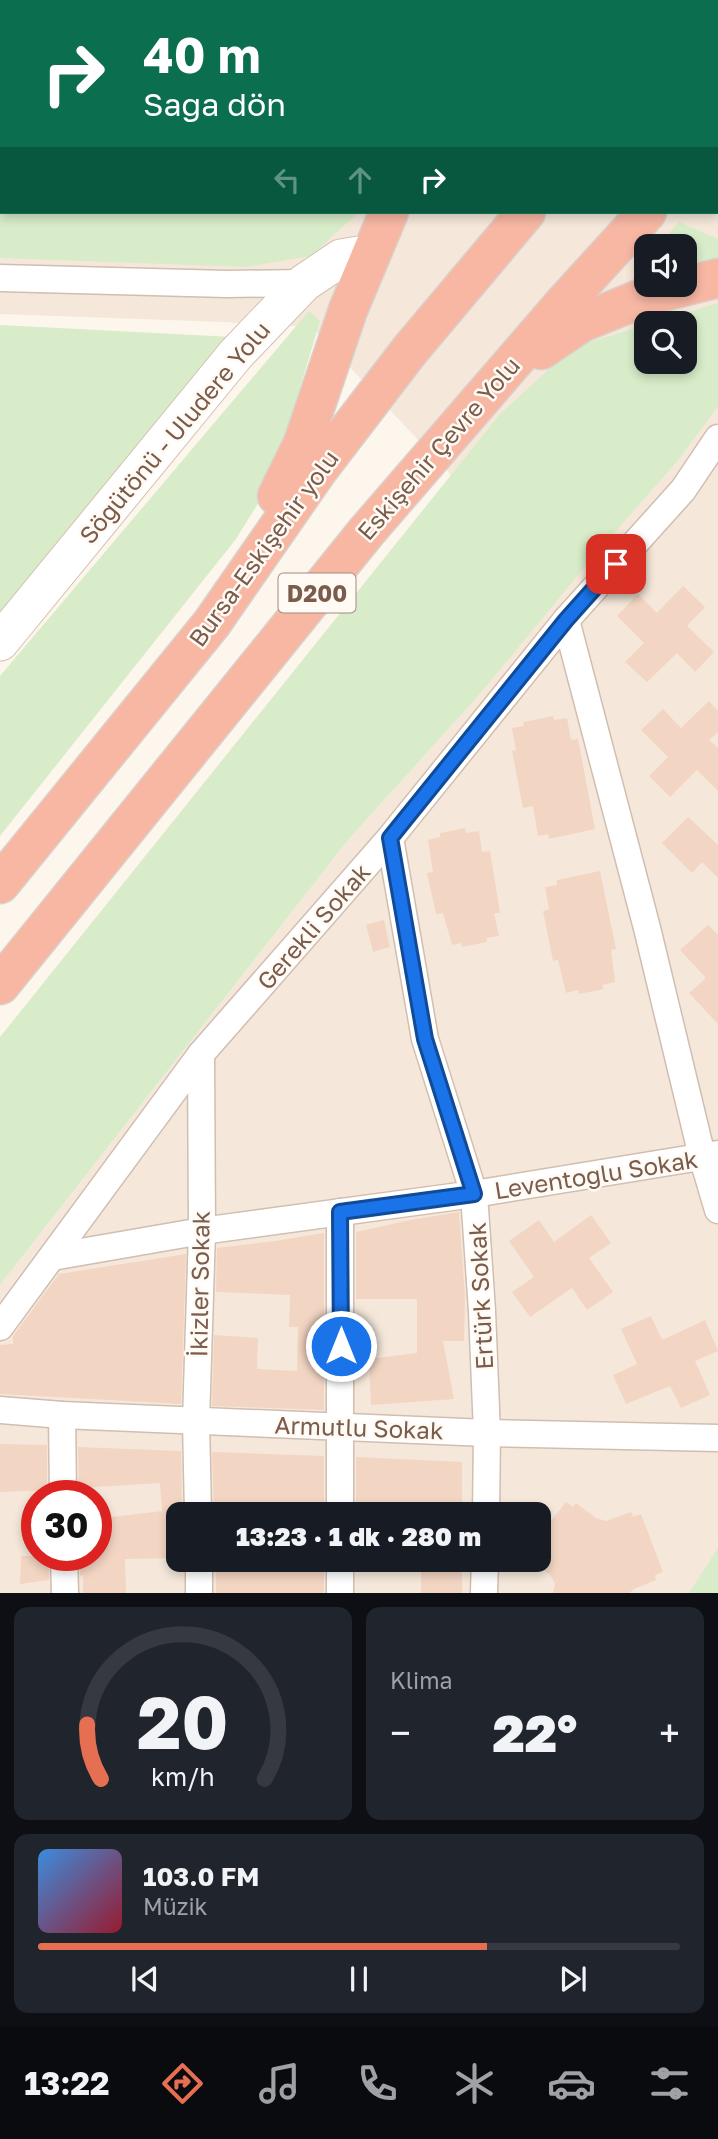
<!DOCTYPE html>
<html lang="tr">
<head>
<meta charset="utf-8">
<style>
	:root { --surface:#171b24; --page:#20242c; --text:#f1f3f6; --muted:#9ea1a6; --line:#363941; --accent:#e76f51 }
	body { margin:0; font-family:"Golos Text",sans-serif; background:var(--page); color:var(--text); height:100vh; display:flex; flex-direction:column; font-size:26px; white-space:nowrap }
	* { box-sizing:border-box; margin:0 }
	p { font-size:23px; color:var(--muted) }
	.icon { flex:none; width:38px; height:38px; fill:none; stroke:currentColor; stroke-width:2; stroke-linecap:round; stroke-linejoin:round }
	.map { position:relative; height:1593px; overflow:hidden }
	.details { display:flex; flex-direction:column; gap:14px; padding:14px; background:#0d0f14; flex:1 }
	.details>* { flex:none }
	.hud { position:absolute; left:0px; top:0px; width:719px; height:214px; box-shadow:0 4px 10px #0003; background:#0b6e4f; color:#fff; overflow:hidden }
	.tools { position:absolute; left:634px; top:234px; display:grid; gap:14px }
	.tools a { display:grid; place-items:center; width:63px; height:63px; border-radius:14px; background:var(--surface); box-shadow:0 4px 10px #0003; font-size:35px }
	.speed { position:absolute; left:21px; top:1480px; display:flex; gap:14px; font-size:35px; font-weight:700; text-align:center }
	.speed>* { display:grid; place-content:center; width:91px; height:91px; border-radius:50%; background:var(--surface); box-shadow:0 4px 10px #0003; line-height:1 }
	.speed .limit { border:10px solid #d22; background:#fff; color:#111 }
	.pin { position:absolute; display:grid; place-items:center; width:60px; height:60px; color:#fff; margin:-30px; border-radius:14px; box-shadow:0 4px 10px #0006 }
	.me { position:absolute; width:77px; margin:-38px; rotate:0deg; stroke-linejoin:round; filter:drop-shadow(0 0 5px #0008) }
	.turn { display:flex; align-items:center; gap:24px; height:147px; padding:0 28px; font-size:32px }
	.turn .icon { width:91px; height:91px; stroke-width:2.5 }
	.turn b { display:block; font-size:49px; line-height:60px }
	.lanes { display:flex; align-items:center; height:66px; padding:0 28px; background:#0003; justify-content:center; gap:35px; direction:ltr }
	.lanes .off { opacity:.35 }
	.big { font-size:52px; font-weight:800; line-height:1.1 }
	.details .widget { flex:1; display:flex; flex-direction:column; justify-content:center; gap:10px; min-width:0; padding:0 24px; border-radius:14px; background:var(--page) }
	.details .dial { align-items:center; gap:0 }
	.dial svg { height:182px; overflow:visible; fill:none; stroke:var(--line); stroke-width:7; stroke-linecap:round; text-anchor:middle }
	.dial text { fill:var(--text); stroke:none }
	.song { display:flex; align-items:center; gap:21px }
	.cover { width:84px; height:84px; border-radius:10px; background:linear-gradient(135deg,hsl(210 70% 55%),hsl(350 70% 35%)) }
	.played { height:7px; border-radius:4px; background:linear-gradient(90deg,var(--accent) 70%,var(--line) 70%) }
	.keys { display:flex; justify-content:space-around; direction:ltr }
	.heat { display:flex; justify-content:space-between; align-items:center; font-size:38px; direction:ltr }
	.details .tiles { flex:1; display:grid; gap:14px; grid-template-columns:1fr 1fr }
	.widget:last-child { grid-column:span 2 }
	.trip { position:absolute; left:166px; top:1502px; width:385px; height:70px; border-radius:14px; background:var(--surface); box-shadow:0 4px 10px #0003; font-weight:800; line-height:70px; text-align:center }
	.dock { display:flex; height:112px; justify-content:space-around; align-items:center; background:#090b0e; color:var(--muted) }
	.dock .icon { width:49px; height:49px }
	.dock .active { color:var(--accent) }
	.dock b { font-size:32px; color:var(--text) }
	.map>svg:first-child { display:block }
	.residential { fill:#f5e8da; fill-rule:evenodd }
	.green { fill:#d8ecc9 }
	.building { fill:#f3d5c3 }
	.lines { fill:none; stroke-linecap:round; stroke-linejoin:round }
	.street-casing { stroke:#d1beb0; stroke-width:29 }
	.secondary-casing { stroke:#d6c0b0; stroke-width:39 }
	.primary-casing { stroke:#dad1cd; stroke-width:41 }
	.highway-casing { stroke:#dad1cd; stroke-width:41 }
	.street { stroke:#fff; stroke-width:26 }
	.secondary { stroke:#fff; stroke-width:37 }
	.primary { stroke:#fbd9a5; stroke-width:38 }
	.highway { stroke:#f7b7a3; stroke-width:38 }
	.route-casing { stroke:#114b97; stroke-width:18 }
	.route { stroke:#1a73e8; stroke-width:12 }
	.labels { text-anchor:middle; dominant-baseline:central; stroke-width:5; stroke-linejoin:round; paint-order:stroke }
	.shield { fill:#fffaf3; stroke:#a28b7f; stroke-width:2 }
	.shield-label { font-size:23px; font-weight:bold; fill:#7a5c4d }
	.street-label { font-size:24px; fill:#7a5c4d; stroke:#fffaf3 }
</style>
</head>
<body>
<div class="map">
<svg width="718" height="1593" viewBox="0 0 718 1593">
	<rect width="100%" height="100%" fill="#fdf6ec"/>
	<path class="residential" d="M0 0H718V1593H0V1285L348 840 479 695 587 563 481 507 312 327 222 322 0 314ZM2 2H718V212H2ZM646 247H684V285H646ZM646 324H684V362H646ZM37 1496H96V1556H37ZM178 1514H539V1559H178Z"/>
	<g class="green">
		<polygon points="0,126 2,126 2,212 359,212 311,256 245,267 0,258"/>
		<polygon points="679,222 718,239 718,271 684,280 684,247 657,247"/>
		<polygon points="718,303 718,406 680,458 588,563 479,695 348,840 0,1285 0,1037 500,414 573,347 646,325 646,362 684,362 684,324 650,324"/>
		<polygon points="309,311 320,321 272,481 236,539 0,836 0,676"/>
		<polygon points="0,325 233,337 0,624"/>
		<polygon points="718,1548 718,1593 689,1593"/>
	</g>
	<g class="building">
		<polygon points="683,586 705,607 687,626 714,652 695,672 677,653 647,682 625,662 644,643 617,616 638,594 657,613"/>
		<polygon points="709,701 718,711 718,732 709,740 718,748 718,791 697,770 670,797 649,776 668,757 641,730 663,709 681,728"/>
		<polygon points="553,716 554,720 567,718 571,740 578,739 595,829 549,839 548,834 538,836 533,806 523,808 512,751 516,750 512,728 524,726 523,722"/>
		<polygon points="688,817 718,845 718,878 702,862 692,873 662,843"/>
		<polygon points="465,828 466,833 479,831 482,852 490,851 500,913 494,913 499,936 486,938 487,942 462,947 461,943 452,945 443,913 436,914 427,873 433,872 428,840 440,837 440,833"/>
		<polygon points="600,871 616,949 611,950 615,982 602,985 604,989 579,994 578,990 566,993 558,960 553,961 543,911 549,909 545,887 557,885 557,880"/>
		<polygon points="384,920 390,947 373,952 366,925"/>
		<polygon points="708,925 718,935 718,1024 689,993 706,978 680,950"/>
		<polygon points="459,1212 465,1296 464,1341 443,1341 454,1399 371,1405 369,1359 417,1353 417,1299 356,1299 356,1232 410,1220"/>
		<polygon points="591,1215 611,1243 589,1258 613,1292 587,1310 572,1288 530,1317 512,1292 534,1277 509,1241 539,1220 554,1242"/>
		<polygon points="324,1233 324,1410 212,1406 214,1335 258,1338 257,1369 297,1371 298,1327 289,1327 290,1295 216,1292 217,1248 275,1241"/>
		<polygon points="186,1254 181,1404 0,1394 0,1345 13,1344 13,1336 59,1274"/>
		<polygon points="651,1316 662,1340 705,1320 718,1351 695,1361 710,1395 681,1408 670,1386 626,1404 613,1375 637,1364 621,1329"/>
		<polygon points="0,1444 47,1445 47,1490 0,1492"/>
		<polygon points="78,1447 181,1451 182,1514 178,1514 178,1558 125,1559 126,1593 83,1593 83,1575 80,1576 80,1556 96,1556 96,1519 162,1511 160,1483 79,1488"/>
		<polygon points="212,1452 324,1456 324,1514 214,1514"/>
		<polygon points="356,1457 462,1462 462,1514 356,1514"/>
		<polygon points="566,1502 573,1507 576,1503 596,1518 606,1521 631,1512 633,1517 641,1514 663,1572 655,1575 656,1580 634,1589 629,1593 553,1593 555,1583 550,1575 539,1566 539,1536"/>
		<polygon points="21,1556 48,1556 49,1580 20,1584"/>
		<rect x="216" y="1559" width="108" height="34"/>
		<rect x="421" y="1559" width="41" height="34"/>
	</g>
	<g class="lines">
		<defs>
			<g id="street">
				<polyline points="0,278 227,284 304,283"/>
				<polyline points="566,620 647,928 702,1156 718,1210"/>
				<polyline points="390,838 425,1039 474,1194 482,1311 487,1433 486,1514"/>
				<polyline points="340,1212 340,1514"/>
				<polyline points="52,1257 202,1231 474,1194 718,1154"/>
				<polyline points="0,1327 201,1054 390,838 566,620 683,490 718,438"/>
				<polyline points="0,1410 62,1415 487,1433 718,1438"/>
				<polyline points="62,1415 63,1496"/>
				<polyline points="198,1514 196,1421 202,1231 201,1054"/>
				<polyline points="64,1556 65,1593"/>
				<polyline points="199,1559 199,1593"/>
				<polyline points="340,1593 340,1559"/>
				<polyline points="484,1593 485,1559"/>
			</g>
			<g id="secondary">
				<polyline points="427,0 429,2"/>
				<polyline points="0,642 236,354 304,283 341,258 371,253"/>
			</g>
			<polyline id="primary" points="517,2 519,0"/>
			<g id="highway">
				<polyline points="599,2 600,0"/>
				<polyline points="541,350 581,323 647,296 718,278"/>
				<polyline points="277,496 303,443 348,310 389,212"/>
				<polyline points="0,884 212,623 318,470 410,350 526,212"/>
				<polyline points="0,985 367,531 565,302 647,212"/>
			</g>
		</defs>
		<use href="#street" class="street-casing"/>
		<use href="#secondary" class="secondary-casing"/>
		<use href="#primary" class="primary-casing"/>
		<use href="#highway" class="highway-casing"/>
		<use href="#street" class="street"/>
		<use href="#secondary" class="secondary"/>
		<use href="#primary" class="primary"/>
		<use href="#highway" class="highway"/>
	</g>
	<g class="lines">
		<defs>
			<polyline id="route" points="341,1346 340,1212 474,1194 425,1039 390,838 566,620 616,564"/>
		</defs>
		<use href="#route" class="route-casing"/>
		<use href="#route" class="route"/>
	</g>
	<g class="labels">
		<rect class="shield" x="278.5" y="573.5" width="77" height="39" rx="5"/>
		<g class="shield-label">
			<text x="317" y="593">D200</text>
		</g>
		<g class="street-label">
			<text transform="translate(174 432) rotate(-50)">Söğütönü - Uludere Yolu</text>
			<text transform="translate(438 448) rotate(-49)">Eskişehir Çevre Yolu</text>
			<text transform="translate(263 548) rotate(-54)">Bursa-Eskişehir yolu</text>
			<text transform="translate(313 926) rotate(-49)">Gerekli Sokak</text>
			<text transform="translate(596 1174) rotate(-9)">Leventoğlu Sokak</text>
			<text transform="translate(199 1284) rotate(-89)">İkizler Sokak</text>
			<text transform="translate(480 1296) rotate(-93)">Ertürk Sokak</text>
			<text transform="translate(359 1427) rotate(2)">Armutlu Sokak</text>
		</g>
	</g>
</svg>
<div class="tools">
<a><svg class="icon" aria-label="sound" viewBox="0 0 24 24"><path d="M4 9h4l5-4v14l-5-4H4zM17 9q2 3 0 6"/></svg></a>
<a><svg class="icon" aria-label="search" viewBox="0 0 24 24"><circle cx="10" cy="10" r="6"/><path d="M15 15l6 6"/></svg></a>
</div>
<div class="speed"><div class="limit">30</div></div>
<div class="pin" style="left:616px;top:564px;background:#d93025"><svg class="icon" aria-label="arrive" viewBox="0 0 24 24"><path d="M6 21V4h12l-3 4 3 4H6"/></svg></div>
<svg class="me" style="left:341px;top:1346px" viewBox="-20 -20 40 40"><circle r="17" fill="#1a73e8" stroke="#fff" stroke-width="3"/><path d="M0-11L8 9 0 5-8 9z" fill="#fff"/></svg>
<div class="trip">13:23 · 1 dk · 280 m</div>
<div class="hud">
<div class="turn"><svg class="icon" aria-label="right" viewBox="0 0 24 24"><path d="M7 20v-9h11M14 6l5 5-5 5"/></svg><div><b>40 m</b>Sağa dön</div></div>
<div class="lanes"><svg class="icon off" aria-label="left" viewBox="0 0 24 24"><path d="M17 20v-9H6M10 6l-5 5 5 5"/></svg><svg class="icon off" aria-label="ahead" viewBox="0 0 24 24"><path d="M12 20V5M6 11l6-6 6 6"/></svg><svg class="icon" aria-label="right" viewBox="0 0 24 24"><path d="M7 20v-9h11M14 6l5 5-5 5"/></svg></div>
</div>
</div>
<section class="details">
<div class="tiles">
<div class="widget dial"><svg viewBox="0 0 100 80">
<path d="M14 69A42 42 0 1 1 86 69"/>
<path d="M14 69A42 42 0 0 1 8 45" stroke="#e76f51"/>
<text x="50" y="56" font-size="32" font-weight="700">20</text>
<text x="50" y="72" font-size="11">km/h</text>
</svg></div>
<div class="widget"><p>Klima</p>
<div class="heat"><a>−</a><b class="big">22°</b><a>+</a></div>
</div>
<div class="widget">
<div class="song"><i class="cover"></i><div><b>103.0 FM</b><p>Müzik</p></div></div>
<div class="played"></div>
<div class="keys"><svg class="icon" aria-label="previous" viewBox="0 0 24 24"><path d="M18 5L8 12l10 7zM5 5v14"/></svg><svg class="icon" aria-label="pause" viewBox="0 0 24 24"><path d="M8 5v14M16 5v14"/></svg><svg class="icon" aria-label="next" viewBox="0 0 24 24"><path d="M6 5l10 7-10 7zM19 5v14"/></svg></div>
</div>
</div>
</section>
<nav class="dock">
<b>13:22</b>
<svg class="icon active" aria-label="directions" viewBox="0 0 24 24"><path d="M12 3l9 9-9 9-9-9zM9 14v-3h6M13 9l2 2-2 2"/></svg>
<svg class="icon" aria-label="music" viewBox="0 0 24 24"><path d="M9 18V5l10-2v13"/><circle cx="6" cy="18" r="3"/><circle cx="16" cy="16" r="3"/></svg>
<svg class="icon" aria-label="phone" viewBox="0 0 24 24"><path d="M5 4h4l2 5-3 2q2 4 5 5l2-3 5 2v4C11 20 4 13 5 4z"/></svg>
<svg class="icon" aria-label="climate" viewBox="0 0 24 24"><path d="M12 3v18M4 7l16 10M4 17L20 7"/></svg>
<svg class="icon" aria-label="car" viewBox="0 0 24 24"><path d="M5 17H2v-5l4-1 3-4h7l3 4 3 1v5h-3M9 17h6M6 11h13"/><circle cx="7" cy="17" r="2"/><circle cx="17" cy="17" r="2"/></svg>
<svg class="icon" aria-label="filters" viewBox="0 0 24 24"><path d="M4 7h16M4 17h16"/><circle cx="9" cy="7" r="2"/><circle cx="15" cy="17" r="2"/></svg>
</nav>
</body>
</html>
